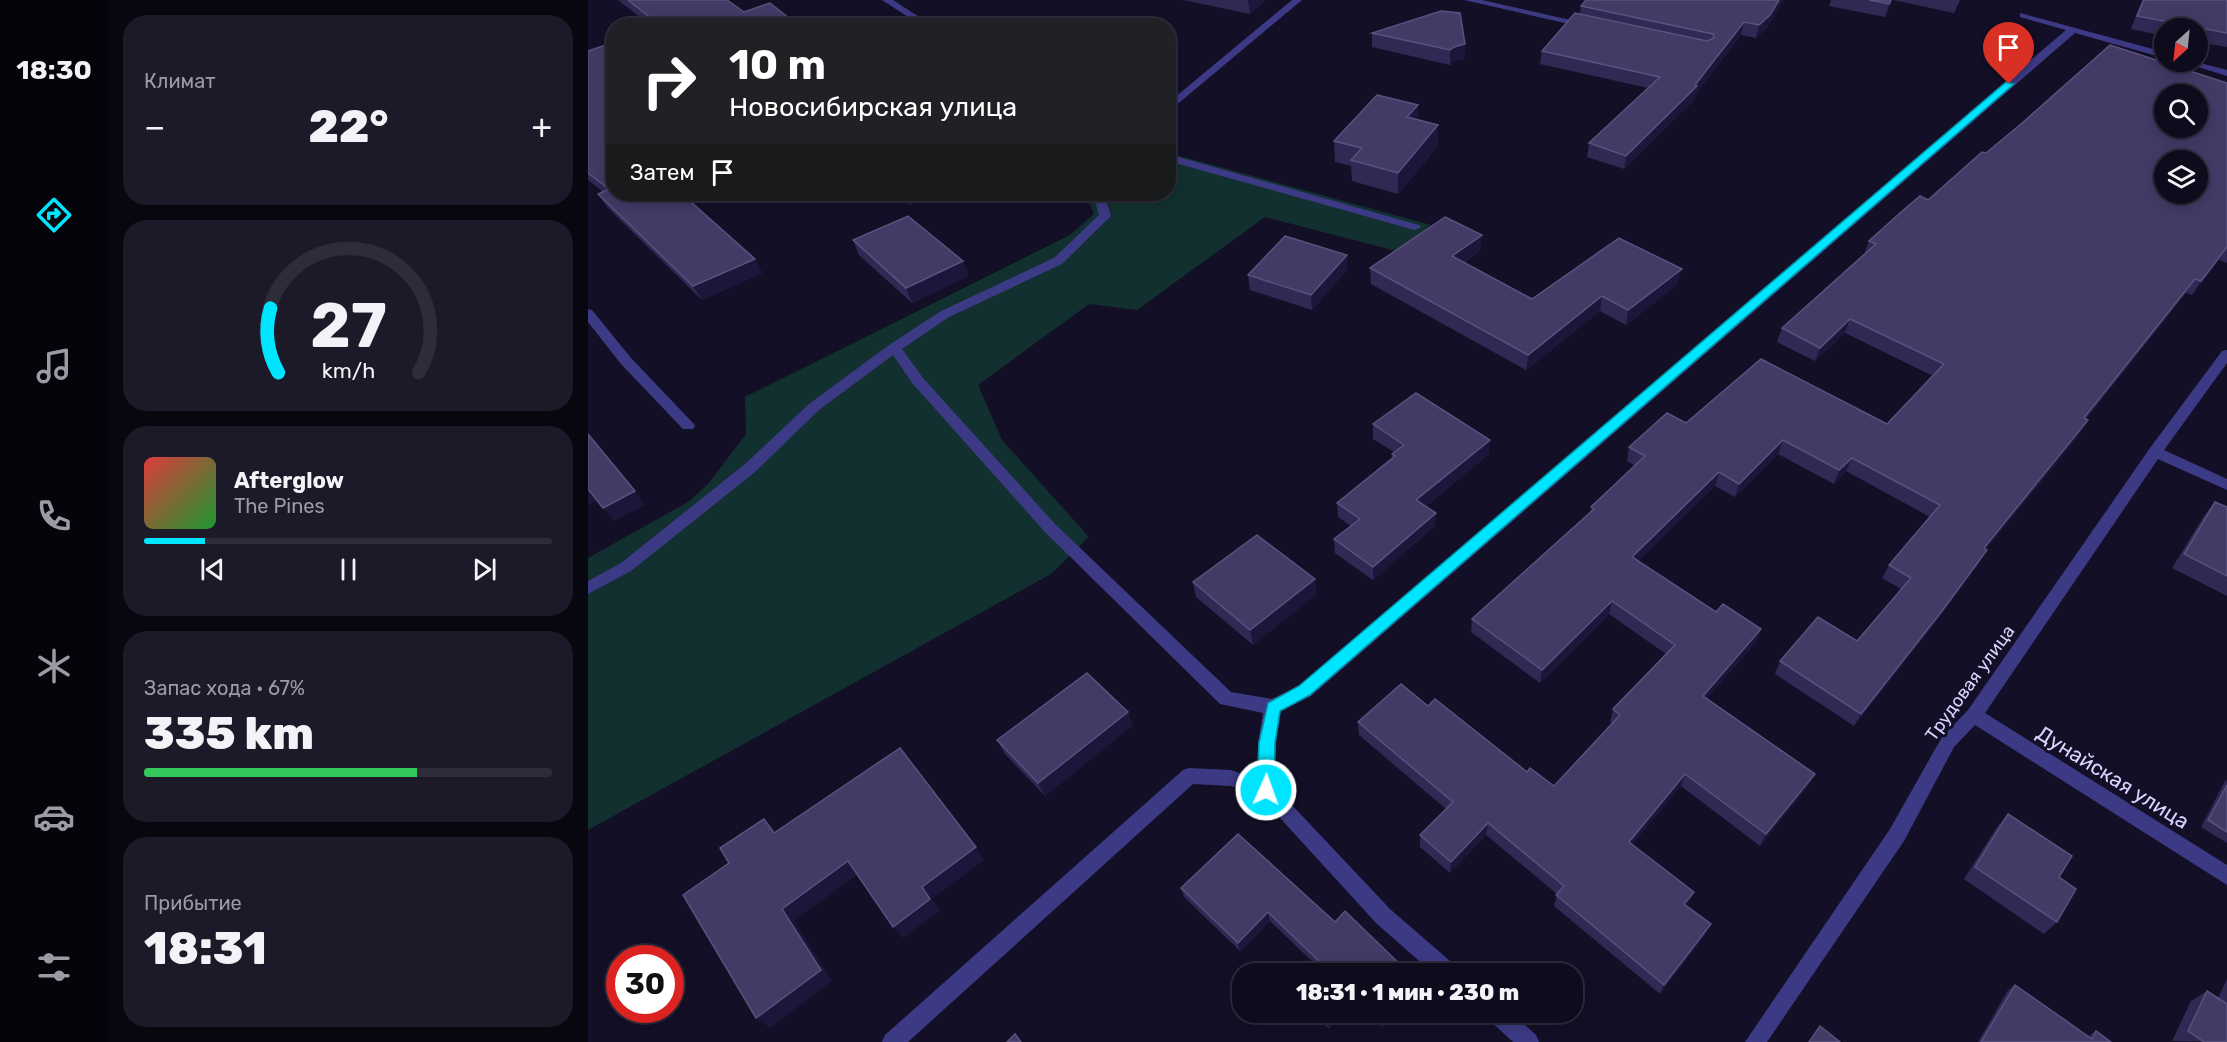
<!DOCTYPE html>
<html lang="ru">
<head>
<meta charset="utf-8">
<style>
	:root { --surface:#0e0b1c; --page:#1c1929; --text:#f1f3f6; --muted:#9b9ba3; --line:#2e2b3b; --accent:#00e5ff }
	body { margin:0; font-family:Rubik,sans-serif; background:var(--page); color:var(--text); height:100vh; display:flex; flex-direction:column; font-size:22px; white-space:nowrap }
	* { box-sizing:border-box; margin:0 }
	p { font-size:20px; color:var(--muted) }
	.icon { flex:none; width:33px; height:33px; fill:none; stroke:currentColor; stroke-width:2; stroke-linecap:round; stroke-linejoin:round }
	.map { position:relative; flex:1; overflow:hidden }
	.details { display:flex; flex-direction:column; gap:15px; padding:15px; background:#08060f; width:480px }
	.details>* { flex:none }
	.guide { position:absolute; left:18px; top:18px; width:570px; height:183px; border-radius:24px; box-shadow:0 3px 15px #0003,0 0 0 2px var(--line); background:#202124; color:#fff; overflow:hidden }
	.needle { width:39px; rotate:207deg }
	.controls { position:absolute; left:1566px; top:18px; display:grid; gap:12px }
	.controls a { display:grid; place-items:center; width:54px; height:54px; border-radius:50%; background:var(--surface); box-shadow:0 3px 15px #0003,0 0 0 2px var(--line); font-size:30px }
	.speed { position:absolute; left:18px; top:945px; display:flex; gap:12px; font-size:30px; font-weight:700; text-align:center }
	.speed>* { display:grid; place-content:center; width:78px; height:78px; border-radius:50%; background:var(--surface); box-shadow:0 3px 15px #0003,0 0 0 2px var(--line); line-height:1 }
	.speed .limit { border:9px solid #d22; background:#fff; color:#111 }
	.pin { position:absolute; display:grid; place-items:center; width:51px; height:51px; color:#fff; margin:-62px -26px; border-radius:50% 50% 50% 0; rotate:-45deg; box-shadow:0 0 6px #0007 }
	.pin .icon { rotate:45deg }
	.me { position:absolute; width:66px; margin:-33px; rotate:2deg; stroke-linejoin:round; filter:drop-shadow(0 0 4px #0008) }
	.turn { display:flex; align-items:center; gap:21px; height:126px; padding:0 24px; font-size:27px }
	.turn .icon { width:78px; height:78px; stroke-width:2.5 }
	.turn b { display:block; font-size:42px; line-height:51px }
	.then { display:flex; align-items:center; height:57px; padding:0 24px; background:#0003; gap:12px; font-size:22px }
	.big { font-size:45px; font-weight:800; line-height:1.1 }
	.details .tile { flex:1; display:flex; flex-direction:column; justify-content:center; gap:9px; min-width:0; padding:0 21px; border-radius:24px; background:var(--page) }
	.details .dial { align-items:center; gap:0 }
	.dial svg { height:156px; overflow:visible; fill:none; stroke:var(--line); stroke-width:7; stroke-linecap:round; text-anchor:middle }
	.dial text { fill:var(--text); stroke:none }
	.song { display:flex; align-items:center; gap:18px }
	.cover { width:72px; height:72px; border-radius:9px; background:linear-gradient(135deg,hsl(0 70% 55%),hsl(130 70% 35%)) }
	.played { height:6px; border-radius:3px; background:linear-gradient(90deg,var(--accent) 15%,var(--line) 15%) }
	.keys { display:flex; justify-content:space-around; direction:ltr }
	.heat { display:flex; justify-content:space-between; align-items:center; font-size:33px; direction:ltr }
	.charge { height:9px; border-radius:4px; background:linear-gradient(90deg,#34c759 67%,var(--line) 0) }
	.trip { position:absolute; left:644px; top:963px; width:351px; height:60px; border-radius:24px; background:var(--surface); box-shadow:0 3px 15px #0003,0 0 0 2px var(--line); font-weight:800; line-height:60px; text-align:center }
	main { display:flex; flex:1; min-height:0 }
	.tabs { display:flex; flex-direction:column; width:108px; justify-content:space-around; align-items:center; background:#06040b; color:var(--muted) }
	.tabs .icon { width:42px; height:42px }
	.tabs .selected { color:var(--accent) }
	.tabs b { font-size:27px; color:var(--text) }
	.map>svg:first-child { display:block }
	.green { fill:#12302f }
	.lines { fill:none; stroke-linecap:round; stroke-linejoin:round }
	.minor { fill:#3d3a85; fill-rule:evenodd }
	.wall { fill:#312854 }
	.shaded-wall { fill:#1d163a }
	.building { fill:#433a66; stroke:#5a527e; stroke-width:1.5; fill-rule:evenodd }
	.route { fill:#00e5ff; stroke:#0095a6; stroke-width:1.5 }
	.labels { text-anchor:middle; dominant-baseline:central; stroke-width:6; stroke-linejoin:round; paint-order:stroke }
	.street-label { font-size:18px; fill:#d9d4ff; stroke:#130f26 }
	.near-street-label { font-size:21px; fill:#d9d4ff; stroke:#130f26 }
</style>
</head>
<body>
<main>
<nav class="tabs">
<b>18:30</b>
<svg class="icon selected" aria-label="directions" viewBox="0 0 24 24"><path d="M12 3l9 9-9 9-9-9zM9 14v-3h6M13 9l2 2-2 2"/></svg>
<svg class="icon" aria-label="music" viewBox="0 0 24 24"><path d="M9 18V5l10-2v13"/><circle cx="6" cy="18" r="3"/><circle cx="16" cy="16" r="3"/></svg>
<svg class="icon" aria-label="phone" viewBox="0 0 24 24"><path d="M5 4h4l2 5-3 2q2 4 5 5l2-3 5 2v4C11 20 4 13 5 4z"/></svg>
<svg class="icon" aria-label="climate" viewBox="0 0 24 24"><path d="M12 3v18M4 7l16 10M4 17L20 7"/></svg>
<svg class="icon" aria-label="car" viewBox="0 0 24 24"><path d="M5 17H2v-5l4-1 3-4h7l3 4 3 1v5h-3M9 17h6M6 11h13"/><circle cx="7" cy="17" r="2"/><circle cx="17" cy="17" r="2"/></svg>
<svg class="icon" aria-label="filters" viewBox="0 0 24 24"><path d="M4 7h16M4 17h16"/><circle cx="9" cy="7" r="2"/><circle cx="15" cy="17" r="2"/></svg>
</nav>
<section class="details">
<div class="tile"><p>Климат</p>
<div class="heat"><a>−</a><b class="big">22°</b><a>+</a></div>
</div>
<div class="tile dial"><svg viewBox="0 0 100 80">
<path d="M14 69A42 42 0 1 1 86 69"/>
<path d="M14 69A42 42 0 0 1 10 36" stroke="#00e5ff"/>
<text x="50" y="56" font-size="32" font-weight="700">27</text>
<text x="50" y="72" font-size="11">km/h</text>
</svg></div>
<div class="tile">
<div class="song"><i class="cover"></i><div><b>Afterglow</b><p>The Pines</p></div></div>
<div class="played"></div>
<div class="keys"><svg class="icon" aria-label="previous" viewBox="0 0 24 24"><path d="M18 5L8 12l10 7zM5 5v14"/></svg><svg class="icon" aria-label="pause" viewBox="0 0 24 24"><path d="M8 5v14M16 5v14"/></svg><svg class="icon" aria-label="next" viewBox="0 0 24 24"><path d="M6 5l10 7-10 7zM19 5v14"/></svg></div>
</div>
<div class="tile"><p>Запас хода · 67%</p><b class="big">335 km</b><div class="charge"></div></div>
<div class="tile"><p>Прибытие</p><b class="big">18:31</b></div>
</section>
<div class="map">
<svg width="1639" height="1042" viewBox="0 0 1639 1042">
	<rect width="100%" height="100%" fill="#130f26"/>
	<polygon class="green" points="581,153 843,225 812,252 677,217 549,310 501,304 390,385 414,440 501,537 463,574 0,830 0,558 100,502 120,484 158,434 157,397 482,235 506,214 498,194 580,194"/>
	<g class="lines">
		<g class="minor">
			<polygon points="294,0 305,0 345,26 334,26"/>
			<polygon points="704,0 714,0 580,112 580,103"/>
			<polygon points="876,0 894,0 1004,25 999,28"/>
			<polygon points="1432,13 1576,52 1576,58 1487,33 723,696 693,711 688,743 687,787 802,909 869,967 872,974 846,974 788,923 672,796 643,786 605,784 320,1042 294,1042 297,1035 595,770 601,768 643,770 669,779 670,743 675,713 632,704 457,532 325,384 305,355 231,410 167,472 43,571 0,594 0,581 33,563 157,464 221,404 301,345 353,311 466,258 511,215 505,194 516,194 523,216 474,264 361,317 314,349 335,378 467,524 643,692 684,699 711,686 1478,30 1432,17"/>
			<polygon points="1594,62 1608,62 1639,70 1639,76"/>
			<polygon points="580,154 831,225 833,227 827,230 823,229 580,161"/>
			<polygon points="0,309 4,310 43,358 105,423 107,426 105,429 95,429 33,364 0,322"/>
			<polygon points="1639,350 1639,363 1576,450 1639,479 1639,490 1570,459 1397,713 1639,865 1639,885 1387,725 1366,747 1316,841 1179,1042 1157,1042 1302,829 1354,737 1380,710 1562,448 1634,351"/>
			<polygon points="897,1012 923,1012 948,1035 951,1042 925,1042 900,1019"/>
		</g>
	</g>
	<g class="wall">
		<polygon points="30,0 139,0 156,12 211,26 63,26"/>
		<polygon points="595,0 678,0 662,14"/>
		<polygon points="998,0 1195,0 1179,28 1168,38 1153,35 1107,95 1106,100 1036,169 999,157 1001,143 1060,88 952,64 954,51 992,14 993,6"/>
		<polygon points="1243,0 1372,0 1366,13 1305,0 1297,17 1241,6"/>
		<polygon points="1554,0 1639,0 1639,47 1610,42 1610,28 1576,28 1576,36 1543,29"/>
		<polygon points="784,33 877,44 877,58 865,61 862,65 784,47"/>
		<polygon points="0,51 26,194 167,259 174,273 114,300 19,207 10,194 15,192 0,180"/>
		<polygon points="1639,83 1639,263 1631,260 1604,295 1598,293 1498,419 1492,434 1398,549 1399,550 1391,563 1346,624 1266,726 1187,674 1192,661 1269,641 1313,589 1294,578 1301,565 1342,517 1258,471 1246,484 1190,454 1147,497 1127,486 1050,561 1128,612 1173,629 1168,642 1119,698 1227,774 1220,786 1172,846 1093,786 1044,844 1106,892 1099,906 1117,935 1072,994 966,906 969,894 898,835 862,873 832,847 832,835 858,809 771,735 770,722 840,706 939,772 966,786 1024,723 1022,722 1025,709 1078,654 1021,614 952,683 883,632 884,619 1003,512 1003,507 1047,466 1039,461 1041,447 1098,423 1299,424 1345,376 1257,333 1227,361 1189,342 1194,328 1276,254 1281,241 1340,200 1398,153"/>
		<polygon points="830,105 830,120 850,125 850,146 810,194 764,181 763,166 747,162 746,141"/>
		<polygon points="307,194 348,194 322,205"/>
		<polygon points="265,240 375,261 380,276 324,303 271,255"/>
		<polygon points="893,250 876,263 944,299 1090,284 1038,325 1012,311 938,370 783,284 782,268"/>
		<polygon points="759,255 759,270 724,310 662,290 660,275"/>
		<polygon points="785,424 901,454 838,506 848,513 847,526 785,580 747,553 746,539 763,526 750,517 749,503 804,459 804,454 806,452 785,439"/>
		<polygon points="1627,502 1639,507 1639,596 1584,568 1616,516"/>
		<polygon points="727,579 728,594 665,645 608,597 605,582"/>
		<polygon points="545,725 457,796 417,754 409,740"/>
		<polygon points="1639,780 1639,843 1613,827 1637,781"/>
		<polygon points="1420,814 1471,877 1469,922 1456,934 1376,879 1409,827"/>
		<polygon points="593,888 747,922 822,974 732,969 682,921 652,951 596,897"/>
		<polygon points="1639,979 1639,1042 1584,1041 1603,1001 1619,991 1630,998"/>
		<polygon points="1427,985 1500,1036 1508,1031 1523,1042 1390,1042 1420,990"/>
		<polygon points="725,1012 756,1012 741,1029"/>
		<polygon points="779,1012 808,1012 794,1027"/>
	</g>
	<g class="shaded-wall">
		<polygon points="660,0 678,0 662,14"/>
		<polygon points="1191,0 1195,0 1179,28 1168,38 1171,25"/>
		<polygon points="1303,0 1305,0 1297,17 1301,4"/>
		<polygon points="1156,22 1153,35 1107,95 1106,100 1036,169 1038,156 1107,85"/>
		<polygon points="877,44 877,58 865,61 862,65 862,50 866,47"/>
		<polygon points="830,105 830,126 819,117"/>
		<polygon points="850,125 850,146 810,194 810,173"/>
		<polygon points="317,194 348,194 322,205"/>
		<polygon points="894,235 893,250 864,271 864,256"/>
		<polygon points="1639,247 1631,260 1604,295 1613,281"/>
		<polygon points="759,255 759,270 724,310 723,295"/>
		<polygon points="167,259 174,273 114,300 105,286"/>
		<polygon points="375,261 380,276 324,303 318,288"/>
		<polygon points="1094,269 1090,284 1038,325 1040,310"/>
		<polygon points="1607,279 1598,293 1487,432 1496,418"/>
		<polygon points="1014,296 1012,311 938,370 940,355"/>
		<polygon points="1262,319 1257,333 1227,361 1232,348"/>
		<polygon points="1500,420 1492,434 1388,562 1396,548"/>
		<polygon points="902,440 901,454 828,514 828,500"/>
		<polygon points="1195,440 1190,454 1147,497 1151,484"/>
		<polygon points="1264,458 1258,471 1246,484 1251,470"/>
		<polygon points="1131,472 1127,486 1041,570 1044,557"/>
		<polygon points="0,489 9,501 0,506"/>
		<polygon points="47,491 57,505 26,521 15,508"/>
		<polygon points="848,513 847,526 785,580 785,567"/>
		<polygon points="1399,550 1391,563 1346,624 1266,726 1273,714"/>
		<polygon points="727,579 728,594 665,645 662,630"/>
		<polygon points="1024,601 1021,614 952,683 954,670"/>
		<polygon points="1173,629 1168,642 1111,708 1115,696"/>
		<polygon points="540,712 545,725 457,796 450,783"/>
		<polygon points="1097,774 1093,786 1037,853 1041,842"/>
		<polygon points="1227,774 1220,786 1172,846 1178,834"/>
		<polygon points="176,819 188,832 186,833"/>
		<polygon points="900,823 898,835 862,873 863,862"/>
		<polygon points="388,847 396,860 344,899 352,911 315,938 305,927 334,887"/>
		<polygon points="260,861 271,873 206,921 244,981 182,1028 168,1018 194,909"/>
		<polygon points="1106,892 1101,903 1092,915 1096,904"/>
		<polygon points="680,912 682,921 652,951 650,943"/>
		<polygon points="1123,924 1117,935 1072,994 1076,985"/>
		<polygon points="748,1012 756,1012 741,1029 739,1021"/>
		<polygon points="801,1012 808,1012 794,1027 794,1020"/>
	</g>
	<g class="building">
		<polygon points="40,0 139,0 156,12 182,3 211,26 73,26"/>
		<polygon points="998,0 1191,0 1182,15 1171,25 1156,22 1107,85 1109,86 1038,156 1001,143 1072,77 954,51 987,13 1119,41 1126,38 1125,34 993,6"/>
		<polygon points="1281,0 1303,0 1301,4"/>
		<polygon points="1556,0 1639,0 1639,33 1549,16"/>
		<polygon points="853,11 872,13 877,44 866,47 862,50 784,33"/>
		<polygon points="26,42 26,194 94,194 167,259 105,286 10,194 21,189 0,173 0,51"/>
		<path d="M1522 45 1639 83V247L1613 281 1607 279 1496 418 1500 420 1396 548 1399 550 1354 611 1273 714 1192 661 1230 617 1269 641 1323 578 1301 565 1352 505 1264 458 1251 470 1195 440 1151 484 1131 472 1044 557 1128 612 1135 604 1173 629 1115 696 1227 774 1178 834 1097 774 1041 842 1106 892 1096 904 1123 924 1076 985 968 895 976 886 900 823 863 862 832 835 865 802 770 722 813 684 840 706 847 699 939 772 942 768 966 786 1032 715 1025 709 1087 645 1024 601 954 670 884 619 1006 509 1003 507 1057 456 1041 447 1079 413 1098 423 1173 359 1299 424 1356 364 1262 319 1232 348 1194 328 1288 244 1281 241 1312 213 1332 196 1340 200 1394 152 1398 153 1433 124ZM1576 94H1610V128H1576ZM1576 160H1610V194H1576Z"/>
		<polygon points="789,95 830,105 819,117 850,125 810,173 763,160 774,148 746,141"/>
		<polygon points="320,216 375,261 318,288 265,240"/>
		<polygon points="857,217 894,235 864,256 944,299 1031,238 1094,269 1040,310 1014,296 940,355 782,268"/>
		<polygon points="697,236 759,255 723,295 660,275"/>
		<polygon points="828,393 902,440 828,500 848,513 785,567 746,539 772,519 749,503 807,456 804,454 816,445 785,424"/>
		<polygon points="0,434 47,491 15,508 0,489"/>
		<polygon points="1627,502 1639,507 1639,576 1596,554"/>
		<polygon points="669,535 727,579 662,630 605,582"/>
		<polygon points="499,673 540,712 450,783 409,740"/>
		<polygon points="312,748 388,847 334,887 342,899 305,927 260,861 194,909 233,970 168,1018 95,895 141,863 132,848 176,819 186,833"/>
		<polygon points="1639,785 1639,832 1620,820"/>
		<polygon points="1420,814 1484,856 1471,877 1488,889 1469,922 1387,867"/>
		<polygon points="650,834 747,922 757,911 822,974 727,974 735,965 680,912 650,943 593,888"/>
		<polygon points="1427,985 1504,1039 1508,1031 1523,1042 1393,1042"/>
		<polygon points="1619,991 1639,1004 1639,1042 1616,1042 1600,1031"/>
		<polygon points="731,1012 748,1012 739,1021"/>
		<polygon points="787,1012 801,1012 794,1020"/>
		<polygon points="1232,1026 1252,1042 1221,1042"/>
		<polygon points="427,1034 433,1042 419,1042"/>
	</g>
	<polygon class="route" points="1418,82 1426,84 722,695 692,711 687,743 686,790 684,796 678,798 672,796 669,790 671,743 680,703 711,686"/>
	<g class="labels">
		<g class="street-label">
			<text transform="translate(1382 683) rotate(-54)">Трудовая улица</text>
		</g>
		<g class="near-street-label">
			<text transform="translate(1525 777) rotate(32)">Дунайская улица</text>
		</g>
	</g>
</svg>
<div class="controls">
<a><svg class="needle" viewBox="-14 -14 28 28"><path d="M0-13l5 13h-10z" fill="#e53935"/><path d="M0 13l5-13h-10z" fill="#9b9ba3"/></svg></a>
<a><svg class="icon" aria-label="search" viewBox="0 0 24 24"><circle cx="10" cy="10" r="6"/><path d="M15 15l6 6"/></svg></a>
<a><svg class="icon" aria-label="layers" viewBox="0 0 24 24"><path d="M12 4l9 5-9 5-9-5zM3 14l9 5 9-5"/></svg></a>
</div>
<div class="speed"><div class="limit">30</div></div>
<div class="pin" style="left:1421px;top:84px;background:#d93025"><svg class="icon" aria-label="arrive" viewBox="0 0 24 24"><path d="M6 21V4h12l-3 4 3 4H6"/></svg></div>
<svg class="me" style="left:678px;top:790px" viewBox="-20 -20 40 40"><circle r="17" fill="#00e5ff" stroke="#fff" stroke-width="3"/><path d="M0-11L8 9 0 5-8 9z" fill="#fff"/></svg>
<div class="trip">18:31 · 1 мин · 230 m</div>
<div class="guide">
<div class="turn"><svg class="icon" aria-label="right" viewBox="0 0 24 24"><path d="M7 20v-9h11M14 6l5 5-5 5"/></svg><div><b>10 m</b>Новосибирская улица</div></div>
<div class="then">Затем<svg class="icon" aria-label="arrive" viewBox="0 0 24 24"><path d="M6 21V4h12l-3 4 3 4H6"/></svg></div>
</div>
</div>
</main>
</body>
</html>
